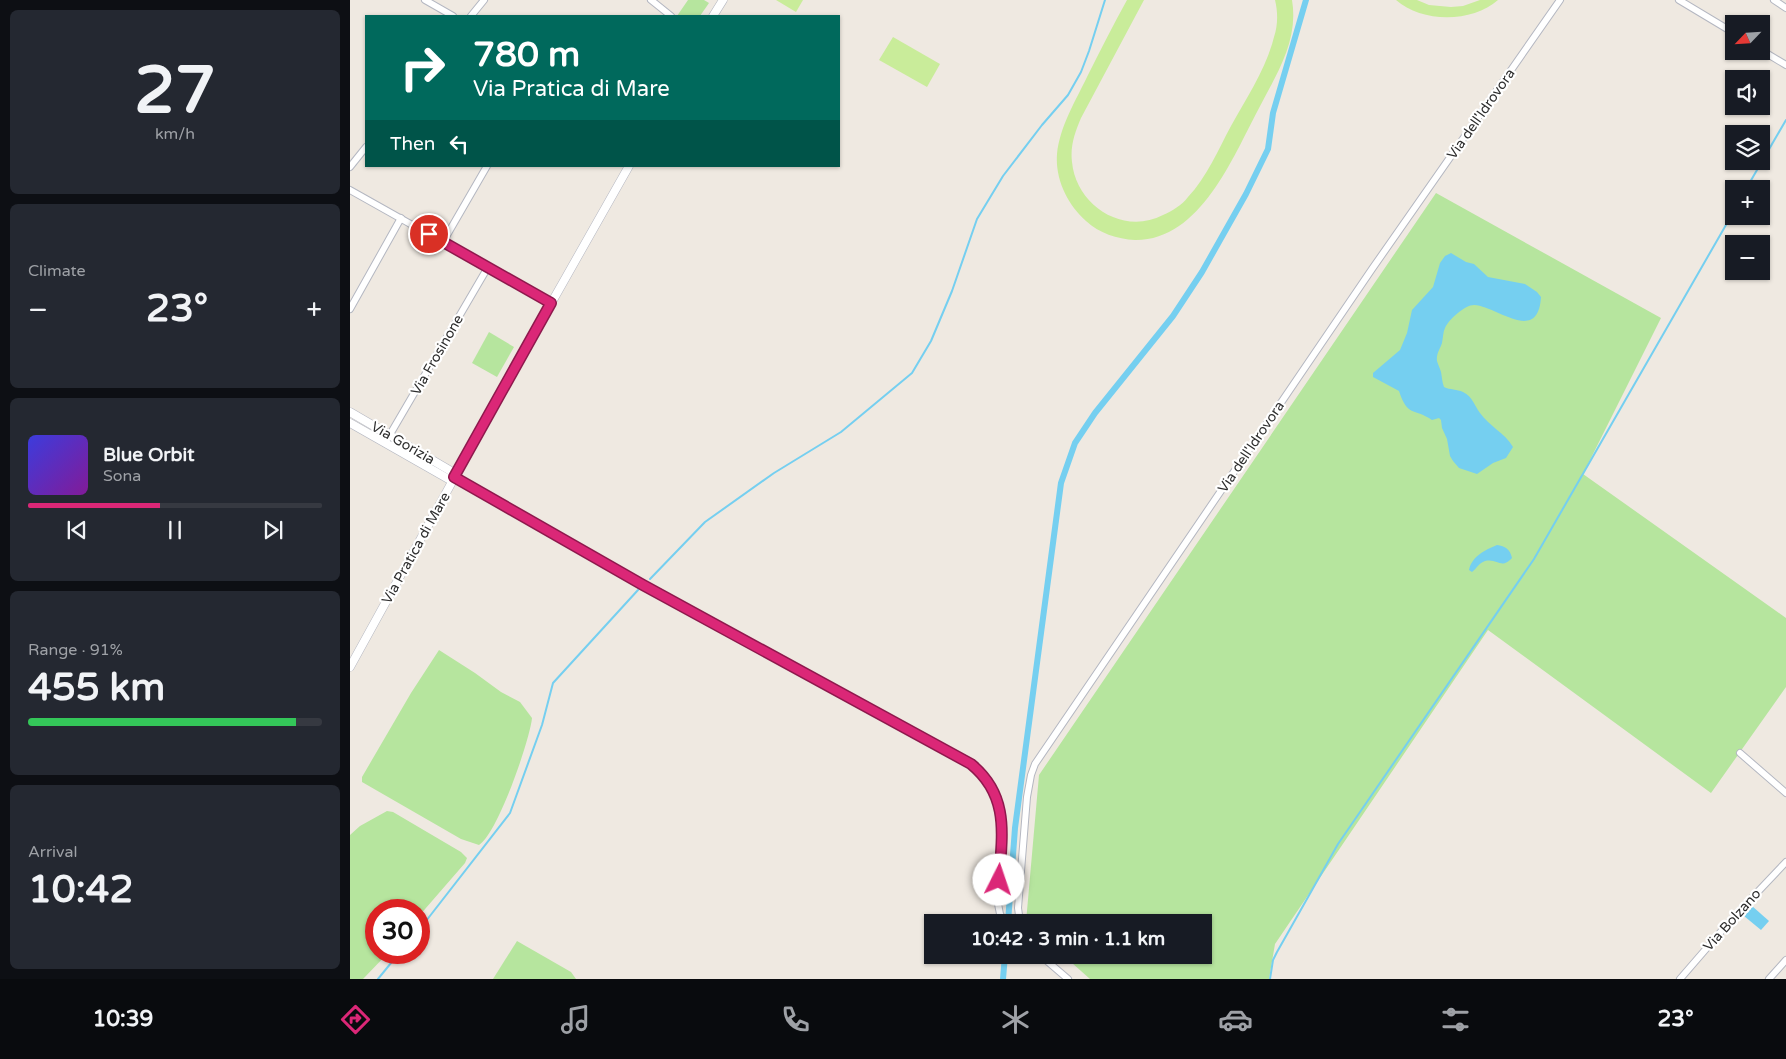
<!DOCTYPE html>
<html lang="en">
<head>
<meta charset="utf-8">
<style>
	:root { --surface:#171b24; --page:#242831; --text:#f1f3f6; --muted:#9ea1a6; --line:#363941; --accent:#db2777 }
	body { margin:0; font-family:"Varela Round",sans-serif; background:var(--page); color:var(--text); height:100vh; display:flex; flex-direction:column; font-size:19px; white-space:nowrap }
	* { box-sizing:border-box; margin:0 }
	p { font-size:16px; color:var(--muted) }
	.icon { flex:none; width:28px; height:28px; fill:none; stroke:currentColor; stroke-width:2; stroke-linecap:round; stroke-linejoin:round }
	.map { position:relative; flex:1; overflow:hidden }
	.side { display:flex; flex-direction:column; gap:10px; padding:10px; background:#0d0f14; width:350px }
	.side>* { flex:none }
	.hud { position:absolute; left:15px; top:15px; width:475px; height:152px; border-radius:0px; box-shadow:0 1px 4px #0004; background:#00695c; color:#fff; overflow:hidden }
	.needle { width:32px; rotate:245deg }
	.controls { position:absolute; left:1375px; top:15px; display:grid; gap:10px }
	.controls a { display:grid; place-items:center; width:45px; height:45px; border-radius:0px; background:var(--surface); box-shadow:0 1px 4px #0004; font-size:25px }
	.speed { position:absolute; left:15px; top:899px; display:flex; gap:10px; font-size:25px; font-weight:700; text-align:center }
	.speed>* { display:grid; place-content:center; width:65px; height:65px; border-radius:50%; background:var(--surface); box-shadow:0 1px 4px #0004; line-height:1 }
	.speed .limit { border:8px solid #d22; background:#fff; color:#111 }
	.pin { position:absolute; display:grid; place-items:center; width:42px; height:42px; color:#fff; margin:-21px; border:2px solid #fff; border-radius:50%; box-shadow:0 1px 5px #0007 }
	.me { position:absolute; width:55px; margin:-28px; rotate:4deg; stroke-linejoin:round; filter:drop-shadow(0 0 4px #0008) }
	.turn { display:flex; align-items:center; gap:18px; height:105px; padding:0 25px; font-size:22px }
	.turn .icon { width:65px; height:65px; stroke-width:2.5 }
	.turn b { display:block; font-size:35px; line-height:42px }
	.then { display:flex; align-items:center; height:48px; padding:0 25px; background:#0003; gap:10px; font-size:19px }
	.big { font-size:38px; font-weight:700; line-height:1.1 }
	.side .card { flex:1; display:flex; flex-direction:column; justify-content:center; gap:8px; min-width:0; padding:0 18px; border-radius:8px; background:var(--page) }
	.side .dial { align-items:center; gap:0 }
	.dial b { font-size:65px; line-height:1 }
	.song { display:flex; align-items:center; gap:15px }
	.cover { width:60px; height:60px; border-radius:8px; background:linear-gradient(135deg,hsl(240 70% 55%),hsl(290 70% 35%)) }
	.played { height:5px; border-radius:2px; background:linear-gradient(90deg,var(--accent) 45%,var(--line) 45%) }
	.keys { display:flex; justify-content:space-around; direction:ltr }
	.heat { display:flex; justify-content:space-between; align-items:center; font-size:28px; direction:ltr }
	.charge { height:8px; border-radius:4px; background:linear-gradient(90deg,#34c759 91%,var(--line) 0) }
	.trip { position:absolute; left:574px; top:914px; width:288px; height:50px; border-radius:0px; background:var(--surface); box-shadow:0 1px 4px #0004; font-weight:700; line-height:50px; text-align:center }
	.tab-bar { display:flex; height:80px; justify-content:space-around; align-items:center; background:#090b0e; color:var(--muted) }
	.tab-bar .icon { width:35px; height:35px }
	.tab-bar .selected { color:var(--accent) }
	.tab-bar b { font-size:22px; color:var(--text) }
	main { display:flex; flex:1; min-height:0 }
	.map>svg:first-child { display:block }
	.green { fill:#b6e59e }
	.pitch { fill:#c9ec9a }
	.water { fill:#75cff0 }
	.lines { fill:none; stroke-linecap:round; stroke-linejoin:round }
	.stream { stroke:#75cff0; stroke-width:2 }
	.canal { stroke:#75cff0; stroke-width:6 }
	.minor-casing { stroke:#b4b7c1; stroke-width:8 }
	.tertiary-casing { stroke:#b4b7c1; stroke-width:9 }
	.minor { stroke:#fff; stroke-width:6 }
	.tertiary { stroke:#fff; stroke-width:8 }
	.route-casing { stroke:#8e194d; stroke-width:12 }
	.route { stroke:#db2777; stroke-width:9 }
	.labels { text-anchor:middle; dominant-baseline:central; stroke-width:4.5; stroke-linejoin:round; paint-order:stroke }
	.street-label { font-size:14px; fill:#2e2e2e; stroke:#fff }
</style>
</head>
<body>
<main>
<section class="side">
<div class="card dial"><b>27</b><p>km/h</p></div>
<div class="card"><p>Climate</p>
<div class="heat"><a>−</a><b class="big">23°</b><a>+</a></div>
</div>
<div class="card">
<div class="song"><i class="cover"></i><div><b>Blue Orbit</b><p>Sona</p></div></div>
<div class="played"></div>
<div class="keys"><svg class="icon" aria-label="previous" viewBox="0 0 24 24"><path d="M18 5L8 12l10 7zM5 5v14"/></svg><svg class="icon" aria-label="pause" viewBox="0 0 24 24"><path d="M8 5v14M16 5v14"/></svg><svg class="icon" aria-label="next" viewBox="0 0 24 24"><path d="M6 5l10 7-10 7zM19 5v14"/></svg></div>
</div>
<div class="card"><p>Range · 91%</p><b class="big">455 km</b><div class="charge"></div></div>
<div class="card"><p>Arrival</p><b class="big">10:42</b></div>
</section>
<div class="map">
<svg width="1436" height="979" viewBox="0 0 1436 979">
	<rect width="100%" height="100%" fill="#efe9e1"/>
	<g class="green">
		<polygon points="338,0 354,0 359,3 350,16 327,16"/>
		<polygon points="1086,193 1311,318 1233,474 1436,618 1436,687 1361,793 1138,630 925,944 919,979 740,979 713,955 852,955 852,922 676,922 689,775"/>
		<polygon points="139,332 164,347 147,377 122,363"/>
		<path d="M89 650 125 673 151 692 170 702 182 718C180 740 147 835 129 845L111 839 12 782V777L61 693Z"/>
		<polygon points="37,811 43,812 111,852 117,858 115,863 69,916 69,910 26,910 26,952 38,953 13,979 0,979 0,835 10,826"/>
		<polygon points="167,941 221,972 226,979 143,979"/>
	</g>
	<g class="pitch">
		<polygon points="426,0 453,0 446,12"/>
		<path d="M777 0H794L731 118C725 132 720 146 722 162 726 205 773 236 813 215 822 211 832 205 838 197 857 177 868 150 881 126 897 97 916 69 924 37 928 25 928 12 925 0H942C949 41 926 75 908 110 883 157 850 241 785 240 767 239 749 233 736 221 718 205 705 180 707 154 710 126 725 102 737 77 750 51 763 25 777 0Z"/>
		<path d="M1046 0H1067L1079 5 1101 7 1113 6 1130 0H1148C1122 23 1072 23 1046 0Z"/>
		<polygon points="543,37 590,64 577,87 529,60"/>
	</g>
	<g class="water">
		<path d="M1101 253 1116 262 1124 264 1138 277 1175 284 1187 292 1191 297C1188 345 1147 306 1124 305 1115 305 1099 319 1095 328 1093 332 1093 338 1092 343 1090 349 1086 354 1087 361 1088 365 1090 368 1091 372 1092 377 1092 382 1094 387 1100 390 1107 389 1113 392 1123 397 1124 405 1130 413 1139 426 1155 433 1163 447L1156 458 1143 463 1127 474 1109 468 1103 461 1100 456 1097 439 1092 428 1091 420 1089 418 1082 420C1063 407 1058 418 1049 391L1023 377V373L1050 350 1057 333 1062 310 1083 287 1090 263 1095 256Z"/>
		<path d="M1147 545C1155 546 1160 549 1162 558 1151 570 1148 558 1135 561 1129 563 1127 568 1122 572L1119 570C1122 556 1135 550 1147 545Z"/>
		<polygon points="1402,906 1419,921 1411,930 1394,916"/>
	</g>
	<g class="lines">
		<g class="stream">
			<polyline points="1396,189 1436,120"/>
			<polyline points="300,579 355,522 424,473 491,432 562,373 581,341 602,291 627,219 653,176 692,125 718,95 731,72 739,51 755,0"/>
			<polyline points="69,930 160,813 192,725 203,683 288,590"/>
			<polyline points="28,979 50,952"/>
			<polyline points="920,979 923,960 927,952 988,844 1184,559 1384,211"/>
		</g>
		<g class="canal">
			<polyline points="658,922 665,828 711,483 725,443 745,413 823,316 852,272 896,194 918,149 923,113 956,0"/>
			<polyline points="653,979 655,955"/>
		</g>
		<defs>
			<g id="minor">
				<polyline points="75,0 103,16"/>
				<polyline points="301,0 321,16"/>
				<polyline points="1329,0 1384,33"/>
				<polyline points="1424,0 1436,8"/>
				<polyline points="121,16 134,0"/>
				<polyline points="1411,50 1436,65"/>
				<polyline points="0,167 16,147"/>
				<polyline points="0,190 201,303"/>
				<polyline points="93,242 137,166"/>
				<polyline points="0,309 51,218"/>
				<polyline points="35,443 138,267"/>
				<path d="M104 477 293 585 621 764C667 801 649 853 648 904L650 914 655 922"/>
				<polyline points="1390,753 1436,793"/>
				<polyline points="670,922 668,908 677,797 681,775 685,764 1022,269 1210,0"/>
				<polyline points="690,955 718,979"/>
				<polyline points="1330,979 1381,920 1436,862"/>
				<polyline points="1419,979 1436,960"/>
			</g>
			<g id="tertiary">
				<polyline points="363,16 373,0"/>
				<polyline points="0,412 106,474"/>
				<polyline points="0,423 102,481"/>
				<polyline points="0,667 177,346 279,166"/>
			</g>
		</defs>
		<use href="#minor" class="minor-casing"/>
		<use href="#tertiary" class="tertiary-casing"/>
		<use href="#minor" class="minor"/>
		<use href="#tertiary" class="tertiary"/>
	</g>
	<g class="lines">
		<defs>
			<path id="route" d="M79 234 201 303 104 477 293 585 621 764C660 796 652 835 649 880"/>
		</defs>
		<use href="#route" class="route-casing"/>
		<use href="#route" class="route"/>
	</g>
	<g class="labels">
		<g class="street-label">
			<text transform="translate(1131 114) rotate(-55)">Via dell'Idrovora</text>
			<text transform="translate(87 355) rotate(-60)">Via Frosinone</text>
			<text transform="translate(53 443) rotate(30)">Via Gorizia</text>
			<text transform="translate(901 447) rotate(-56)">Via dell'Idrovora</text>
			<text transform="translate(66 548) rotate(-61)">Via Pratica di Mare</text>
			<text transform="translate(1382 920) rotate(-48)">Via Bolzano</text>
		</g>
	</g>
</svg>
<div class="controls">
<a><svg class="needle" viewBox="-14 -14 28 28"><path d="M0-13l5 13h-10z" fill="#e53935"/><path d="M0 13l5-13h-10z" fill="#9ea1a6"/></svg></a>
<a><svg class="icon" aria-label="sound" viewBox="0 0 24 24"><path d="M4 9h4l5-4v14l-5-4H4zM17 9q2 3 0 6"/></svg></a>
<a><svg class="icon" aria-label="layers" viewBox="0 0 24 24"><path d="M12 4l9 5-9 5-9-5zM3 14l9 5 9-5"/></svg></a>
<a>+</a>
<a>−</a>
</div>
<div class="speed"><div class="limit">30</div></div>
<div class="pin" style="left:79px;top:234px;background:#d93025"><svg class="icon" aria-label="arrive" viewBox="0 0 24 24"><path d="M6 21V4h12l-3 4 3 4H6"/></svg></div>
<svg class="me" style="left:649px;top:880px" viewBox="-20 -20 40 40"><circle r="19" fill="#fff"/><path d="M0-13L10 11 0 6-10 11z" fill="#db2777"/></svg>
<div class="trip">10:42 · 3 min · 1.1 km</div>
<div class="hud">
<div class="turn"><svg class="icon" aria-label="right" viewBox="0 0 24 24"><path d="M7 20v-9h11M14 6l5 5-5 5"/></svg><div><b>780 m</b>Via Pratica di Mare</div></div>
<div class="then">Then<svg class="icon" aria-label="left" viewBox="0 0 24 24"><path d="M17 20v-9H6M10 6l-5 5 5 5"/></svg></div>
</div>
</div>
</main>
<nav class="tab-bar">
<b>10:39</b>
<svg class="icon selected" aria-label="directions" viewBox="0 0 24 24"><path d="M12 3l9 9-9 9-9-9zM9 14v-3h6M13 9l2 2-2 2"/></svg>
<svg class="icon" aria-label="music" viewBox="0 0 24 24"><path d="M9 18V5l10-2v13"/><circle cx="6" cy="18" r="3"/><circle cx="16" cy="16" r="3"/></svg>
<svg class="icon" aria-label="phone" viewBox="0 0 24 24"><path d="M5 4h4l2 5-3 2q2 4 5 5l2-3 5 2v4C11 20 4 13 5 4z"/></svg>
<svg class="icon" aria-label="climate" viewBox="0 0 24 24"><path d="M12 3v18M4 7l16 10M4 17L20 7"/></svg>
<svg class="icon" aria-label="car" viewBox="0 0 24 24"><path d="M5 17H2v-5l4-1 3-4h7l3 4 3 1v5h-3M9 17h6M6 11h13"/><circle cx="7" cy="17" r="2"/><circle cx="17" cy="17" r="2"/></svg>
<svg class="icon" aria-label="filters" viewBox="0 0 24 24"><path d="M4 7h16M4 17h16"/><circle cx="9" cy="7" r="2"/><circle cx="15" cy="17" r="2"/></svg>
<b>23°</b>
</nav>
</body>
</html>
